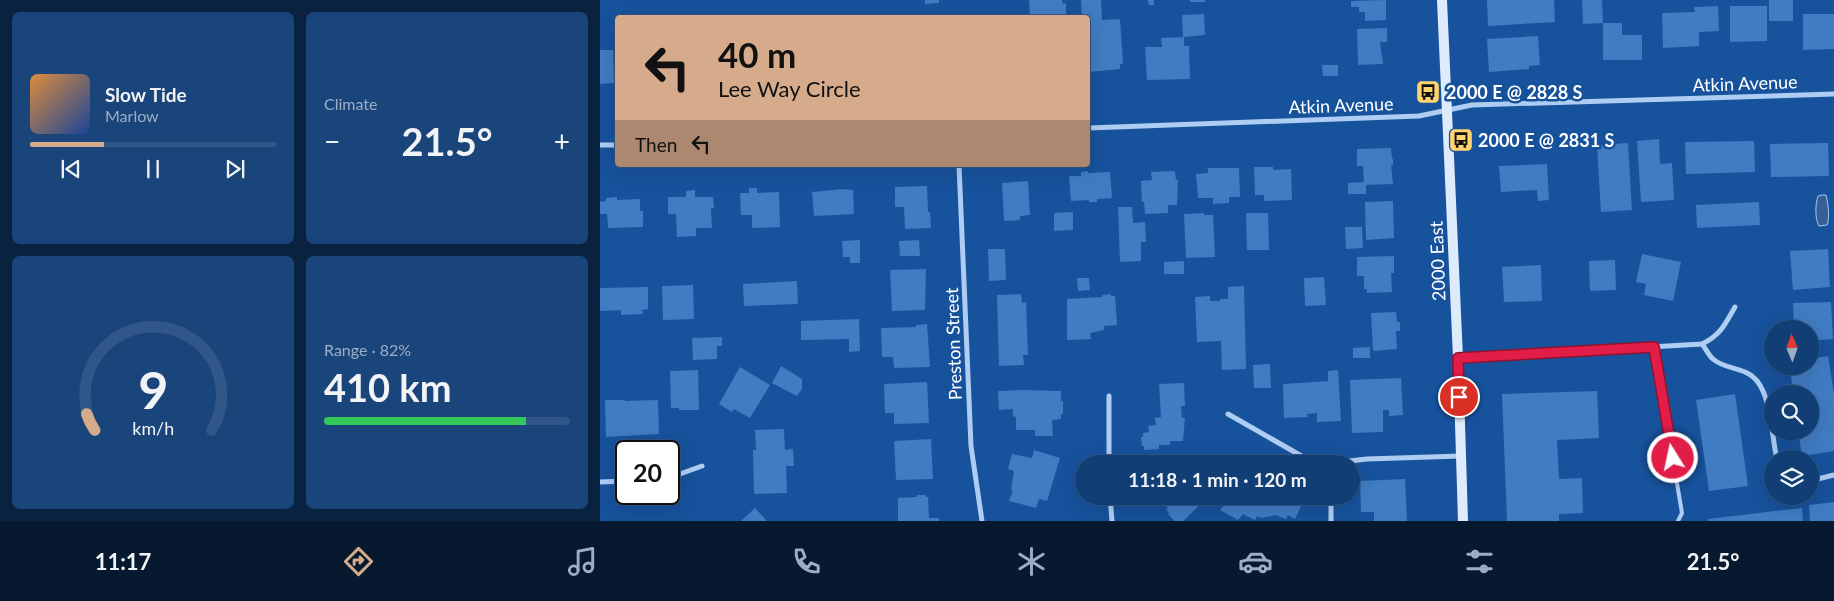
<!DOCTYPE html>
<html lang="en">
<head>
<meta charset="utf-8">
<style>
	:root { --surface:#113e75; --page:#1a457a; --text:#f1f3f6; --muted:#9caec5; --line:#305787; --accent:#d6ab8b }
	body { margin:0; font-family:Lato,sans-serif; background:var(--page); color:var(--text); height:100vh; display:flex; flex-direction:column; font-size:19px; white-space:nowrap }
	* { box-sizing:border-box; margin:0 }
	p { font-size:16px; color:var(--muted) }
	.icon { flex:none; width:28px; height:28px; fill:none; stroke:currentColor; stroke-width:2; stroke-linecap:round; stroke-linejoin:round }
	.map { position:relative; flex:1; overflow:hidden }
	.panel { display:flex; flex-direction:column; gap:12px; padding:12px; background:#092240; width:600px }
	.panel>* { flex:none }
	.banner { position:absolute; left:15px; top:15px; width:475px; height:152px; border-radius:5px; box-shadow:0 5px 20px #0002,0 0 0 1px var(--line); background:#d6ab8b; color:#111; overflow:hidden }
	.needle { width:32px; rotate:358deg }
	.buttons { position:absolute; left:1164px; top:320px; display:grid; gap:10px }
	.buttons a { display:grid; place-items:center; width:55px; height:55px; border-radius:50%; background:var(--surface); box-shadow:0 5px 20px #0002,0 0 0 1px var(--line); font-size:25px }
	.speed { position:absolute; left:15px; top:440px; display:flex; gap:10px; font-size:25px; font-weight:700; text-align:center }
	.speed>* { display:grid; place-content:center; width:65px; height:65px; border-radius:50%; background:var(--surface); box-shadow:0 5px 20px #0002,0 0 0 1px var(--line); line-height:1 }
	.speed .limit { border:2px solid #111; border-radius:8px; background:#fff; color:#111 }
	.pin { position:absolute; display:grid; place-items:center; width:42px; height:42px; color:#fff; margin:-21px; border:2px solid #fff; border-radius:50%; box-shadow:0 1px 5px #0007 }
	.me { position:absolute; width:55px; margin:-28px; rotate:350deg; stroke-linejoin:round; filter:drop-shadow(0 0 4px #0008) }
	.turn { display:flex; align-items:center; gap:18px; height:105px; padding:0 20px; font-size:22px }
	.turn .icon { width:65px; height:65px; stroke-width:2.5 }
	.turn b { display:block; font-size:35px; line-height:42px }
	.then { display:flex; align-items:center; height:48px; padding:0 20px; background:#0003; gap:10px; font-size:19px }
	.big { font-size:38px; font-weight:700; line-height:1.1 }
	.panel .tile { flex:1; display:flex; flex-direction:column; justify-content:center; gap:8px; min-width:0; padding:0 18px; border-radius:8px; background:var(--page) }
	.panel .dial { align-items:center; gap:0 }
	.dial svg { height:130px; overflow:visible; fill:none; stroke:var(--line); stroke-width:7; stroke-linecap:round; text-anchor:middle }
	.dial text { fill:var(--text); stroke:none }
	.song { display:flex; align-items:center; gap:15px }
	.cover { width:60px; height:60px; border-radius:8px; background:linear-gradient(135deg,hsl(30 70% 55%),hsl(220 70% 35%)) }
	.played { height:5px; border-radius:2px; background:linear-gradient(90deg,var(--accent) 30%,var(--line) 30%) }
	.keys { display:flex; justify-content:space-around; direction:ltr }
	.heat { display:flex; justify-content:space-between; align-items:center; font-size:28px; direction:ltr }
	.charge { height:8px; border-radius:4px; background:linear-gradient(90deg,#34c759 82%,var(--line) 0) }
	.panel .tiles { flex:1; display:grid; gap:12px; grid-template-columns:repeat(2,1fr) }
	.trip { position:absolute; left:475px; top:455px; width:285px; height:50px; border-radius:25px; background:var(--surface); box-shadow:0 5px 20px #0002,0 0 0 1px var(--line); font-weight:700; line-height:50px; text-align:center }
	.tab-bar { display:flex; height:80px; justify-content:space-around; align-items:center; background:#07192f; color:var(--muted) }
	.tab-bar .icon { width:35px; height:35px }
	.tab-bar .selected { color:var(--accent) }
	.tab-bar b { font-size:22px; color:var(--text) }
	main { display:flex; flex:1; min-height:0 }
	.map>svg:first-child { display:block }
	.water { fill:#355f95; stroke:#a1c8f4 }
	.building { fill:#407cc2 }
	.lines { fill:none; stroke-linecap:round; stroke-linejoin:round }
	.lane { stroke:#aecdf2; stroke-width:4 }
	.street { stroke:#aecdf2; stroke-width:5 }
	.secondary { stroke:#ddebfc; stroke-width:10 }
	.route-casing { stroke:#92132f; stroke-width:12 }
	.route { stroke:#e11d48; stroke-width:9 }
	.labels { text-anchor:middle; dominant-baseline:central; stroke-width:5; stroke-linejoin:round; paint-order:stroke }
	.street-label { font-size:18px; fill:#fff; stroke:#17529c }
	.poi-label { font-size:18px; font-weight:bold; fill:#fff; stroke:#17529c; text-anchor:start }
</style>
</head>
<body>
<main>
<section class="panel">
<div class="tiles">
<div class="tile">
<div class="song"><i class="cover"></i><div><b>Slow Tide</b><p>Marlow</p></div></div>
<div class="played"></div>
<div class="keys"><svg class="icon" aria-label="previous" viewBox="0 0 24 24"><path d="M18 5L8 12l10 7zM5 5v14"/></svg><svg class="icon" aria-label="pause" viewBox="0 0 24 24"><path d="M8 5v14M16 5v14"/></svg><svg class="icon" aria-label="next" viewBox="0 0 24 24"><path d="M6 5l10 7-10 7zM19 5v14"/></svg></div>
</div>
<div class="tile"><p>Climate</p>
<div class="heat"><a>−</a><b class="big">21.5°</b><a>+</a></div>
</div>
<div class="tile dial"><svg viewBox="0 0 100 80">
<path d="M14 69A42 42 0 1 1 86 69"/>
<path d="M14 69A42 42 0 0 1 9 59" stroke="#d6ab8b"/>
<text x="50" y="56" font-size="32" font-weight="700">9</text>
<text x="50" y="72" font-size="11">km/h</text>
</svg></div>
<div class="tile"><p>Range · 82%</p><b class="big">410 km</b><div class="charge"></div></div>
</div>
</section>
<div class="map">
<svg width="1234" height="521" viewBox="0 0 1234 521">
	<rect width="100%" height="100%" fill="#17529c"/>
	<path class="water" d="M1222 195H1226C1228 202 1230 219 1227 225L1219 226C1215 219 1215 205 1218 196Z"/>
	<g class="building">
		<polygon points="325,0 339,0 339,3 325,4"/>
		<polygon points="429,0 462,0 463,4 466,3 466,18 430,18"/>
		<polygon points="481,0 501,0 502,20 520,19 523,64 520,64 520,69 488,72 488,18 482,18"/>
		<polygon points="548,0 554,0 554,5 549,5"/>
		<rect x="590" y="0" width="15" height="2"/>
		<polygon points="786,0 786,20 765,21 765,12 759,12 759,7 751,7 751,1"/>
		<polygon points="887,0 954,0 955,22 888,26"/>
		<polygon points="982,0 1002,0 1003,23 983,24"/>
		<rect x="1169" y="0" width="24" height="21"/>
		<polygon points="1118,6 1119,31 1099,32 1099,46 1063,48 1062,13 1095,12 1094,7"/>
		<polygon points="1130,6 1167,6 1167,41 1130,42"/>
		<polygon points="604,14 605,35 583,37 582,15"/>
		<polygon points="1203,14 1234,14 1234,49 1203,50"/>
		<polygon points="1003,23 1022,23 1022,35 1042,35 1042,60 1003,60"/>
		<polygon points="787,28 787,42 780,42 783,64 758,65 757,29"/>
		<polygon points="938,36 940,65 929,66 929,69 889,72 887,39"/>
		<polygon points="584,37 584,46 589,46 590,79 547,80 545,47 562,47 561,38"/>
		<polygon points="0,50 13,50 14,83 0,84"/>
		<polygon points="722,65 738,65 738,76 723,76"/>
		<polygon points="1059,139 1060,164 1072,163 1074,200 1041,202 1037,141"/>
		<polygon points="1154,141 1155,172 1086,174 1085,142"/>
		<polygon points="1028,143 1032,210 1001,212 997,145"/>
		<polygon points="1228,143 1229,176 1171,177 1170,144"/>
		<polygon points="791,148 792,159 793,159 793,165 791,165 793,184 766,185 766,194 748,194 748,183 764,182 763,166 757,166 757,149"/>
		<polygon points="947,164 949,200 938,201 937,190 901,192 899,166"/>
		<polygon points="654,167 673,167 673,170 691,169 692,200 664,201 664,195 655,195"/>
		<polygon points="608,168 639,168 640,197 629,197 629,203 613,204 613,198 598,198 596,174 608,173"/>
		<polygon points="488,171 488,173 510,172 512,198 497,199 497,202 489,202 489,200 471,201 469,176 481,176 481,172"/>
		<polygon points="575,171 576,180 578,179 577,205 568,205 568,213 545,214 544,202 542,202 541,181 552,180 551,172"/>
		<polygon points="428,181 430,215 420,216 420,220 404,221 402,183"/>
		<polygon points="327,186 328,212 330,212 331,228 305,229 304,207 295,207 295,187"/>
		<polygon points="149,188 157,188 157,193 179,192 180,227 152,228 152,215 141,215 140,193 149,193"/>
		<polygon points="243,189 253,190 254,214 214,216 212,192"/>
		<polygon points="95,190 95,197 113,197 114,208 111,208 112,228 96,228 96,236 77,237 76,214 68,214 68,197 86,197 86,191"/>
		<polygon points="17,197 17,200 40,199 40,211 43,211 43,227 8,228 7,214 0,214 0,202 6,201 6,198"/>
		<polygon points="793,201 794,238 766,240 765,202"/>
		<polygon points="1159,202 1160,225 1097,228 1096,205"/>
		<polygon points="518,207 532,207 533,223 545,222 546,242 541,242 541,261 520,262"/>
		<polygon points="473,212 473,230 454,231 454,213"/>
		<polygon points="604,213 604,215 613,215 615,257 586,258 584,214"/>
		<polygon points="646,213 668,213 669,250 647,250"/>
		<polygon points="745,227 762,227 763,248 746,249"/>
		<polygon points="260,240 260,263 250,263 250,257 243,257 242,241"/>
		<polygon points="319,240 320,256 300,256 299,241"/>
		<polygon points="388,249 405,249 406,280 389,281"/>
		<polygon points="1228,249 1230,287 1193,290 1190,251"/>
		<polygon points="1042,254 1081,262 1073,301 1044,295 1046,284 1036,282"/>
		<polygon points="794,256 794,273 791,273 792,292 767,293 767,289 764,289 764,276 757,276 757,257"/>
		<polygon points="1015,260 1016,290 990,291 989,261"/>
		<polygon points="584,261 584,274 564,274 564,262"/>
		<polygon points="941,265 942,301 904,302 902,267"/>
		<polygon points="326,269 325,310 292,311 290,270"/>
		<polygon points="724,277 726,305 705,306 704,278"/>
		<polygon points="477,278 489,278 490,290 478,291"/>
		<polygon points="197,281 198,304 144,306 143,284"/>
		<polygon points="93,285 94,319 63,320 62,286"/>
		<polygon points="644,286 646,369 622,370 621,341 597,342 595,297 610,296 610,301 620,301 620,299 628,299 628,287"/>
		<polygon points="48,287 48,309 42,310 43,314 21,315 21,310 0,311 0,288"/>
		<polygon points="421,294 422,303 426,302 428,355 423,355 424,365 399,366 397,295"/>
		<polygon points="511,294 511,296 515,296 517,325 504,326 504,330 490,333 491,339 467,340 467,299 502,297 502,295"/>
		<polygon points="1231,302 1233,339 1210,341 1210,329 1194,329 1193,303"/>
		<polygon points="796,312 797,322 800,322 800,331 796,331 797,349 773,351 771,313"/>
		<polygon points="259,319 260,351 249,352 249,339 201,340 201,321"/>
		<polygon points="327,324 330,367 294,368 293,357 282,357 281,328 316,327 316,325"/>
		<polygon points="122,337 122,346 117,346 117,359 93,360 92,338"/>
		<polygon points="770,347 770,358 753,358 753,348"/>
		<polygon points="1228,356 1234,394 1234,451 1202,456 1198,431 1210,431 1210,394 1193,394 1190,366 1210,366 1210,359"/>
		<polygon points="670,364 671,388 654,388 653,365"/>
		<polygon points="181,366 202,379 202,389 197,396 172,383"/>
		<polygon points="140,367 170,385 150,418 134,409 132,412 119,404"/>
		<polygon points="98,370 99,410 79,410 79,408 71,408 70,371"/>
		<polygon points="738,370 741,421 717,422 717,413 707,414 708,417 684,418 683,384 728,381 728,371"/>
		<polygon points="801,378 803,415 789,416 789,410 783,410 783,432 752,433 750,380"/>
		<polygon points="327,382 329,423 294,424 294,413 285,413 284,384"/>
		<polygon points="584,383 585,406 581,406 582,418 585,418 583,441 570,441 570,445 559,445 559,449 544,450 544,446 542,446 541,437 543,437 543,433 549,432 548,426 556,425 555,418 561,417 559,384"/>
		<polygon points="422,390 461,391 461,401 463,401 463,414 461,414 461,419 452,420 453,436 435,436 435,430 416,430 416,417 413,416 413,409 399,410 398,391"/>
		<polygon points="997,391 999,438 957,440 959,479 982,478 983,513 959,514 959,521 907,521 902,394"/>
		<polygon points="1135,394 1148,486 1109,491 1096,400"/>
		<polygon points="5,400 25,400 25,401 58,400 59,434 6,437"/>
		<polygon points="184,429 185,450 193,449 194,466 186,466 187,493 154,494 153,450 156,450 155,430"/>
		<polygon points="331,439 333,479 296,480 294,441"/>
		<polygon points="434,450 460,458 447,501 439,499 436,508 409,501 413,490 411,490 414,471 408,469 412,454 432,458"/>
		<polygon points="805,479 807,521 774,521 774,512 761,512 760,481"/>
		<polygon points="317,495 326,495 326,497 328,497 329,518 339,518 339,521 298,521 298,498 317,497"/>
		<polygon points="546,496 598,496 603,502 583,521 575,521 568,514 569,513 566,509 568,508 560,500 554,505"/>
		<polygon points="622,496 701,496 702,499 699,503 702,504 695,519 688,515 686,519 676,515 661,518 657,516 655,520 643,514 638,520 620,510 626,503 620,499"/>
		<polygon points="1234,502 1234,521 1210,521 1209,505"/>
		<polygon points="155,508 167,521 141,521"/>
		<polygon points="1202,508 1203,521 1108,521 1108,519"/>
	</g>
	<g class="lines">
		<polyline class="lane" points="1054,347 1082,513 1078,521"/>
		<g class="street">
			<polyline points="488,128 819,116 872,105 1234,94"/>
			<polyline points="0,145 18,145"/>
			<polyline points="359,165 371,446 382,521"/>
			<path d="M1102 344C1106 349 1109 356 1113 359 1124 369 1141 367 1152 376 1172 391 1171 436 1177 459"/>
			<path d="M858 358 1102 344C1121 335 1125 324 1135 307"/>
			<polyline points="509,396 509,464"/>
			<polyline points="628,414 705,458 731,463 767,459 861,456"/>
			<polyline points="69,478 102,466"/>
			<polyline points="1210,481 1234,475"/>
			<polyline points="0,482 26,481"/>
			<polyline points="510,496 512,521"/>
			<polyline points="731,496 731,521"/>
		</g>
		<polyline class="secondary" points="842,0 858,358 863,521"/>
	</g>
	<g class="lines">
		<defs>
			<polyline id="route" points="859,397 858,358 1054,347 1073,458"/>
		</defs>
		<use href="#route" class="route-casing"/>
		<use href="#route" class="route"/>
	</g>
	<defs>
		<symbol id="bus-square" viewBox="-11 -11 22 22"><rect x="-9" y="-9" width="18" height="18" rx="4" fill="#ffd46f" stroke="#17529c"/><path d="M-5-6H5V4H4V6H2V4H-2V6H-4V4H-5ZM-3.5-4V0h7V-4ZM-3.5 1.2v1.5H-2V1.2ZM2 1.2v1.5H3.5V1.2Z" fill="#111"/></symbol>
	</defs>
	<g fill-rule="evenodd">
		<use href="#bus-square" x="814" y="78" width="28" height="28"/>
		<use href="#bus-square" x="847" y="126" width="28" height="28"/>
	</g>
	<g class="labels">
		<g class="street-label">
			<text transform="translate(1145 83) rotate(-2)">Atkin Avenue</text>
			<text transform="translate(741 105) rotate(-2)">Atkin Avenue</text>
			<text transform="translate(837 261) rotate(-92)">2000 East</text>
			<text transform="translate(353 344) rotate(-92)">Preston Street</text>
		</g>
		<g class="poi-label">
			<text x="846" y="92">2000 E @ 2828 S</text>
			<text x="878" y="140">2000 E @ 2831 S</text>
		</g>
	</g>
</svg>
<div class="buttons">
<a><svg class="needle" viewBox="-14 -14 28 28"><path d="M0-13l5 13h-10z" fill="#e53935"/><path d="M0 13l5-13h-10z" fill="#9caec5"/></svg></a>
<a><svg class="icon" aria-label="search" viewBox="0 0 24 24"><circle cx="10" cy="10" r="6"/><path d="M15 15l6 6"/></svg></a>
<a><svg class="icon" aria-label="layers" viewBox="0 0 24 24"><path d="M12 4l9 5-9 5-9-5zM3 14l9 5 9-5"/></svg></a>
</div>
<div class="speed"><div class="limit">20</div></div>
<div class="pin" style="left:859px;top:397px;background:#d93025"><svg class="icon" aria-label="arrive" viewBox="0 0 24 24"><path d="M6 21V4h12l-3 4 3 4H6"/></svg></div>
<svg class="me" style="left:1073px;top:458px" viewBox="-20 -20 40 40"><circle r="17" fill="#e11d48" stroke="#fff" stroke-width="3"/><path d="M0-11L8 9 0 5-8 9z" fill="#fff"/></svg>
<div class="trip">11:18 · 1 min · 120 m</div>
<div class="banner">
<div class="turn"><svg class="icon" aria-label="left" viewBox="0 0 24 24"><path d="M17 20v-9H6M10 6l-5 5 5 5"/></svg><div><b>40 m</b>Lee Way Circle</div></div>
<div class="then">Then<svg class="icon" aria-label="left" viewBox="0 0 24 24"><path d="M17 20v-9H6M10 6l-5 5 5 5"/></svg></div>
</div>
</div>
</main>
<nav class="tab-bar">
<b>11:17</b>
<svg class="icon selected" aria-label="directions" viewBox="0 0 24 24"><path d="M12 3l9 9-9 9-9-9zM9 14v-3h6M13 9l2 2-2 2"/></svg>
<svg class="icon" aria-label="music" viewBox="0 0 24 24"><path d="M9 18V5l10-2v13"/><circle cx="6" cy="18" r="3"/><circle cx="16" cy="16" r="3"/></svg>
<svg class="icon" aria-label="phone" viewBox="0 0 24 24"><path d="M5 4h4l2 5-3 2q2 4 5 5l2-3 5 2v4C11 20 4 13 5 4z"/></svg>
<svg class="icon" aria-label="climate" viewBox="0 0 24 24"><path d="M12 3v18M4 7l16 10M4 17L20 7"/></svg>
<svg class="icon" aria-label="car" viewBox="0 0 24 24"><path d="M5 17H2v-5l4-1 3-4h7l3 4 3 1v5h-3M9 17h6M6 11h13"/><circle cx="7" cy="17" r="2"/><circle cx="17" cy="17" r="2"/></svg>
<svg class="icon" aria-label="filters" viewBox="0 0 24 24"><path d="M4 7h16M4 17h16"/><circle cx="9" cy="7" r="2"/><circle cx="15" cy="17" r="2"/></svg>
<b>21.5°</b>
</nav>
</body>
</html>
